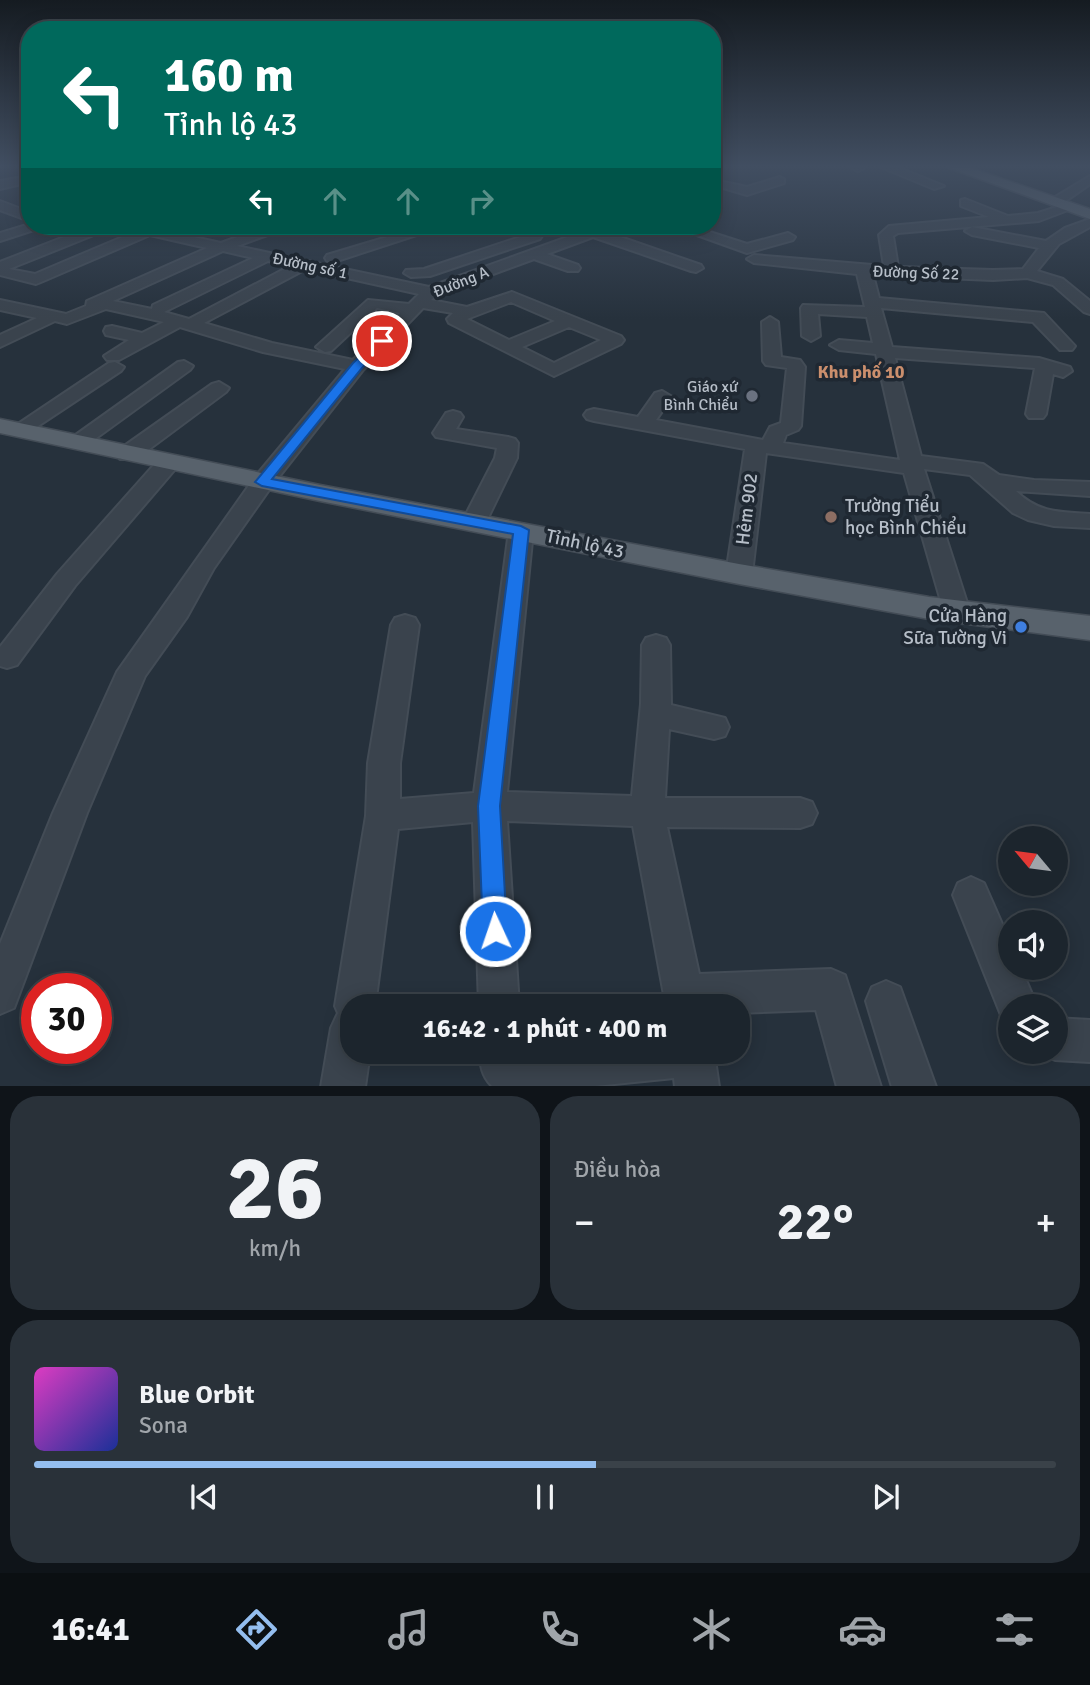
<!DOCTYPE html>
<html lang="vi">
<head>
<meta charset="utf-8">
<style>
	:root { --surface:#1c252d; --page:#293139; --text:#f1f3f6; --muted:#a0a5aa; --line:#3a4249; --accent:#94beef }
	body { margin:0; font-family:Signika,sans-serif; background:var(--page); color:var(--text); height:100vh; display:flex; flex-direction:column; font-size:26px; white-space:nowrap }
	* { box-sizing:border-box; margin:0 }
	p { font-size:23px; color:var(--muted) }
	.icon { flex:none; width:38px; height:38px; fill:none; stroke:currentColor; stroke-width:2; stroke-linecap:round; stroke-linejoin:round }
	.map { position:relative; height:1086px; overflow:hidden }
	.panel { display:flex; flex-direction:column; gap:10px; padding:10px; background:#0f1419; flex:1 }
	.panel>* { flex:none }
	.banner { position:absolute; left:21px; top:21px; width:700px; height:214px; border-radius:28px; box-shadow:0 4px 18px #0003,0 0 0 2px var(--line); background:#00695c; color:#fff; overflow:hidden }
	.needle { width:46px; rotate:299deg }
	.fabs { position:absolute; left:998px; top:826px; display:grid; gap:14px }
	.fabs a { display:grid; place-items:center; width:70px; height:70px; border-radius:50%; background:var(--surface); box-shadow:0 4px 18px #0003,0 0 0 2px var(--line); font-size:35px }
	.speed { position:absolute; left:21px; top:973px; display:flex; gap:14px; font-size:35px; font-weight:700; text-align:center }
	.speed>* { display:grid; place-content:center; width:91px; height:91px; border-radius:50%; background:var(--surface); box-shadow:0 4px 18px #0003,0 0 0 2px var(--line); line-height:1 }
	.speed .limit { border:10px solid #d22; background:#fff; color:#111 }
	.pin { position:absolute; display:grid; place-items:center; width:60px; height:60px; color:#fff; margin:-30px; border:4px solid #fff; border-radius:50%; box-shadow:0 2px 7px #0007 }
	.me { position:absolute; width:77px; margin:-38px; rotate:357deg; stroke-linejoin:round; filter:drop-shadow(0 0 5px #0008) }
	.turn { display:flex; align-items:center; gap:24px; height:147px; padding:0 28px; font-size:32px }
	.turn .icon { width:91px; height:91px; stroke-width:2.5 }
	.turn b { display:block; font-size:49px; line-height:60px }
	.lanes { display:flex; align-items:center; height:66px; padding:0 28px; background:#0003; justify-content:center; gap:35px; direction:ltr }
	.lanes .off { opacity:.35 }
	.big { font-size:52px; font-weight:700; line-height:1.1 }
	.panel .tile { flex:1; display:flex; flex-direction:column; justify-content:center; gap:10px; min-width:0; padding:0 24px; border-radius:28px; background:var(--page) }
	.panel .dial { align-items:center; gap:0 }
	.dial b { font-size:91px; line-height:1 }
	.song { display:flex; align-items:center; gap:21px }
	.cover { width:84px; height:84px; border-radius:10px; background:linear-gradient(135deg,hsl(310 70% 55%),hsl(230 70% 35%)) }
	.played { height:7px; border-radius:4px; background:linear-gradient(90deg,var(--accent) 55%,var(--line) 55%) }
	.keys { display:flex; justify-content:space-around; direction:ltr }
	.heat { display:flex; justify-content:space-between; align-items:center; font-size:38px; direction:ltr }
	.panel .tiles { flex:1; display:grid; gap:10px; grid-template-columns:1fr 1fr }
	.tile:last-child { grid-column:span 2 }
	.trip { position:absolute; left:340px; top:994px; width:410px; height:70px; border-radius:28px; background:var(--surface); box-shadow:0 4px 18px #0003,0 0 0 2px var(--line); font-weight:700; line-height:70px; text-align:center }
	.dock { display:flex; height:112px; justify-content:space-around; align-items:center; background:#0b0f12; color:var(--muted) }
	.dock .icon { width:49px; height:49px }
	.dock .on { color:var(--accent) }
	.dock b { font-size:32px; color:var(--text) }
	.map>svg:first-child { display:block }
	.lines { fill:none; stroke-linecap:round; stroke-linejoin:round }
	.minor-casing { stroke:#434c56; stroke-width:4 }
	.major-casing { stroke:#434c56; stroke-width:3 }
	.minor { fill:#3a434d; fill-rule:evenodd }
	.major { fill:#58626c; fill-rule:evenodd }
	.route { fill:#1a73e8; stroke:#114b97; stroke-width:2 }
	.worship-dot { fill:#6b7280; stroke:#1f2832; stroke-width:2.5 }
	.education-dot { fill:#8d6e63; stroke:#1f2832; stroke-width:2.5 }
	.shop-dot { fill:#3f7fe0; stroke:#1f2832; stroke-width:2.5 }
	.labels { text-anchor:middle; dominant-baseline:central; stroke-width:7; stroke-linejoin:round; paint-order:stroke }
	.far-street-label { font-size:16px; fill:#b6bec8; stroke:#1f2832 }
	.far-poi-label { font-size:16px; fill:#b6bec8; stroke:#1f2832; text-anchor:end }
	.far-neighbourhood-label { font-size:18px; font-weight:bold; fill:#cb8f6d; stroke:#1f2832 }
	.poi-label { font-size:19px; fill:#b6bec8; stroke:#1f2832; text-anchor:start }
	.street-label { font-size:19px; fill:#b6bec8; stroke:#1f2832 }
</style>
</head>
<body>
<div class="map">
<svg width="1090" height="1087" viewBox="0 0 1090 1087">
	<rect width="100%" height="100%" fill="#26313c"/>
	<g class="lines">
		<defs>
			<g id="minor">
				<polygon points="850,167 863,167 864,168 858,171"/>
				<polygon points="881,167 897,167 944,186 934,189"/>
				<polygon points="29,176 30,182 0,189 0,181"/>
				<polygon points="1090,176 1090,184 1060,205 1052,205 1052,199"/>
				<polygon points="780,177 784,179 784,183 747,195 713,185 719,181 747,187"/>
				<path d="M965 199 1008 216 1038 213 1070 203 1076 207 1039 221 898 233 893 236 898 267 993 270 1023 269 1039 248 972 235 965 231 972 227 1046 241 1065 228 1090 219V227L1059 244 1037 271 1063 279 1090 301V314L1084 312 1053 285 1027 278 993 280 873 275 879 298 1044 313 1075 346 1072 350H1060L1033 322 881 308 892 347 1039 358 1070 367 1072 371 1063 377 1053 374 1046 414 1043 418H1029L1026 414 1035 368 895 358 921 456 983 464 999 475 1034 480 1090 482V496L1016 491C1038 513 1060 512 1090 514V528L1054 526 1028 520 1013 513 970 475 924 469 970 612 967 619 957 621 947 619 944 612 904 473 766 453 752 574 748 580 739 582 730 580 726 574 745 449 594 421 587 419 584 415 587 411 594 409 638 417 655 393 662 391 672 397 656 420 763 440 770 427 781 423 787 368 766 365 763 361 762 322 770 317 778 322 781 357 800 360 805 367 801 426 798 430 786 435 783 443 900 460 876 354 839 350 830 345 839 340 873 343 867 317 818 314 820 336 811 341 802 336 801 308 803 305 865 307 857 274 754 263 747 259 754 255 884 266 879 235 889 226 989 217 961 206V200Z"/>
				<polygon points="0,201 29,212 30,216 24,219 0,210"/>
				<polygon points="30,224 46,226 0,241 0,233"/>
				<path d="M92 226 148 227 221 243 267 226H285L284 229 237 246 429 287 598 226H616L606 232 701 265 703 268 696 272 691 271 593 237 547 254 578 265 580 268 578 271H568L534 259 436 295 431 300 467 307 512 292 621 336 624 340 621 344 554 376 449 323 447 319 453 313 423 308 363 370 271 487 214 568 187 617 145 676 87 813 14 1008 0 1014V944L53 813 117 672 255 477 345 369 263 352 180 327 119 360H107L104 356 129 340 106 335 104 331 106 327 112 326 142 333 164 322 106 309 67 324 55 321 0 347V335L37 318 0 310V300L66 314 86 306 87 301 207 248 150 235 41 282 36 284 0 275V262ZM106 230 132 233 35 274 9 269ZM223 251 253 258 153 305 152 309 113 301ZM268 261 290 266 189 319 164 312ZM306 269 419 294 409 304 368 300 316 347 325 352 331 351 377 308 400 313 353 360 272 343 204 323ZM511 302 555 321 509 340 467 319ZM569 327 601 340 554 363 522 347Z"/>
				<polygon points="424,226 444,226 337,261 327,261 325,258 327,255"/>
				<polygon points="672,226 691,226 747,244 788,233 795,237 793,240 747,253"/>
				<polygon points="535,232 542,236 540,239 430,276 411,277 404,273 406,270 424,269"/>
				<polygon points="184,361 193,366 190,370 84,447 70,447 67,443 70,439 178,362"/>
				<polygon points="115,362 124,367 121,371 26,434 12,434 9,430 109,363"/>
				<polygon points="219,382 229,388 226,392 136,459 120,459 117,454 120,449 212,384"/>
				<polygon points="453,411 460,413 463,417 456,429 508,437 515,439 518,443 517,458 486,522 482,527 474,529 466,527 462,522 495,458 497,448 436,437 433,433 446,413"/>
				<polygon points="169,456 177,457 180,462 177,467 75,586 17,665 7,668 0,666 0,647 57,574 161,457"/>
				<polygon points="521,524 530,526 533,531 507,792 632,796 641,704 642,645 646,638 656,635 666,638 670,645 671,705 725,718 729,727 725,736 714,739 669,729 665,798 800,798 812,802 817,813 812,824 800,828 667,827 699,974 831,969 845,975 881,1087 837,1087 816,1010 737,1013 737,1006 666,1006 633,826 507,821 519,1006 479,1006 473,822 398,829 375,1006 352,1006 352,1052 370,1052 365,1087 321,1087 331,1028 338,1013 335,1006 366,816 368,763 391,625 395,618 405,615 415,618 419,625 400,763 400,799 474,793 509,531 512,526"/>
				<polygon points="971,877 984,883 1010,942 1010,968 1021,968 1037,1006 1010,1006 1010,1023 1003,1020 953,895 958,883"/>
				<polygon points="886,981 900,987 936,1087 892,1087 866,1001 872,987"/>
				<polygon points="1055,1018 1090,1020 1090,1062 1055,1060 1040,1054 1039,1052 1055,1052"/>
				<path d="M480 1052H714L719 1087H675L674 1078 585 1087H493C482 1077 480 1065 480 1052Z"/>
			</g>
			<g id="major">
				<polygon points="947,167 968,167 1090,209 1090,219"/>
				<polygon points="0,419 320,485 739,564 929,597 1090,616 1090,640 929,619 739,584 320,501 0,433"/>
			</g>
		</defs>
		<use href="#minor" class="minor-casing"/>
		<use href="#major" class="major-casing"/>
		<use href="#minor" class="minor"/>
		<use href="#major" class="major"/>
	</g>
	<linearGradient id="sky" x2="0" y2="1"><stop stop-color="#151b21"/><stop offset="0.52" stop-color="#414e61"/><stop offset="1" stop-color="#414e61" stop-opacity="0"/></linearGradient>
	<rect width="1090" height="319" fill="url(#sky)"/>
	<polygon class="route" points="378,339 387,341 362,368 272,479 521,526 529,530 500,806 507,931 504,940 495,944 486,940 483,931 478,806 513,534 262,486 255,482 353,363"/>
	<circle class="worship-dot" cx="752" cy="396" r="7"/>
	<circle class="education-dot" cx="831" cy="517" r="7"/>
	<circle class="shop-dot" cx="1021" cy="627" r="7"/>
	<g class="labels">
		<g class="far-street-label">
			<text transform="translate(310 266) rotate(12)">Đường số 1</text>
			<text transform="translate(916 273) rotate(2)">Đường Số 22</text>
			<text transform="translate(461 282) rotate(-22)">Đường A</text>
		</g>
		<g class="far-poi-label">
			<text x="738" y="387">Giáo xứ<tspan x="738" dy="18">Bình Chiểu</tspan></text>
		</g>
		<g class="far-neighbourhood-label">
			<text x="861" y="372">Khu phố 10</text>
		</g>
		<g class="poi-label">
			<text x="845" y="506">Trường Tiểu<tspan x="845" dy="22">học Bình Chiểu</tspan></text>
			<text x="1007" y="616" text-anchor="end">Cửa Hàng<tspan x="1007" dy="22">Sữa Tường Vi</tspan></text>
		</g>
		<g class="street-label">
			<text transform="translate(747 509) rotate(-83)">Hẻm 902</text>
			<text transform="translate(585 544) rotate(12)">Tỉnh lộ 43</text>
		</g>
	</g>
</svg>
<div class="fabs">
<a><svg class="needle" viewBox="-14 -14 28 28"><path d="M0-13l5 13h-10z" fill="#e53935"/><path d="M0 13l5-13h-10z" fill="#a0a5aa"/></svg></a>
<a><svg class="icon" aria-label="sound" viewBox="0 0 24 24"><path d="M4 9h4l5-4v14l-5-4H4zM17 9q2 3 0 6"/></svg></a>
<a><svg class="icon" aria-label="layers" viewBox="0 0 24 24"><path d="M12 4l9 5-9 5-9-5zM3 14l9 5 9-5"/></svg></a>
</div>
<div class="speed"><div class="limit">30</div></div>
<div class="pin" style="left:382px;top:341px;background:#d93025"><svg class="icon" aria-label="arrive" viewBox="0 0 24 24"><path d="M6 21V4h12l-3 4 3 4H6"/></svg></div>
<svg class="me" style="left:495px;top:931px" viewBox="-20 -20 40 40"><circle r="17" fill="#1a73e8" stroke="#fff" stroke-width="3"/><path d="M0-11L8 9 0 5-8 9z" fill="#fff"/></svg>
<div class="trip">16:42 · 1 phút · 400 m</div>
<div class="banner">
<div class="turn"><svg class="icon" aria-label="left" viewBox="0 0 24 24"><path d="M17 20v-9H6M10 6l-5 5 5 5"/></svg><div><b>160 m</b>Tỉnh lộ 43</div></div>
<div class="lanes"><svg class="icon" aria-label="left" viewBox="0 0 24 24"><path d="M17 20v-9H6M10 6l-5 5 5 5"/></svg><svg class="icon off" aria-label="ahead" viewBox="0 0 24 24"><path d="M12 20V5M6 11l6-6 6 6"/></svg><svg class="icon off" aria-label="ahead" viewBox="0 0 24 24"><path d="M12 20V5M6 11l6-6 6 6"/></svg><svg class="icon off" aria-label="right" viewBox="0 0 24 24"><path d="M7 20v-9h11M14 6l5 5-5 5"/></svg></div>
</div>
</div>
<section class="panel">
<div class="tiles">
<div class="tile dial"><b>26</b><p>km/h</p></div>
<div class="tile"><p>Điều hòa</p>
<div class="heat"><a>−</a><b class="big">22°</b><a>+</a></div>
</div>
<div class="tile">
<div class="song"><i class="cover"></i><div><b>Blue Orbit</b><p>Sona</p></div></div>
<div class="played"></div>
<div class="keys"><svg class="icon" aria-label="previous" viewBox="0 0 24 24"><path d="M18 5L8 12l10 7zM5 5v14"/></svg><svg class="icon" aria-label="pause" viewBox="0 0 24 24"><path d="M8 5v14M16 5v14"/></svg><svg class="icon" aria-label="next" viewBox="0 0 24 24"><path d="M6 5l10 7-10 7zM19 5v14"/></svg></div>
</div>
</div>
</section>
<nav class="dock">
<b>16:41</b>
<svg class="icon on" aria-label="directions" viewBox="0 0 24 24"><path d="M12 3l9 9-9 9-9-9zM9 14v-3h6M13 9l2 2-2 2"/></svg>
<svg class="icon" aria-label="music" viewBox="0 0 24 24"><path d="M9 18V5l10-2v13"/><circle cx="6" cy="18" r="3"/><circle cx="16" cy="16" r="3"/></svg>
<svg class="icon" aria-label="phone" viewBox="0 0 24 24"><path d="M5 4h4l2 5-3 2q2 4 5 5l2-3 5 2v4C11 20 4 13 5 4z"/></svg>
<svg class="icon" aria-label="climate" viewBox="0 0 24 24"><path d="M12 3v18M4 7l16 10M4 17L20 7"/></svg>
<svg class="icon" aria-label="car" viewBox="0 0 24 24"><path d="M5 17H2v-5l4-1 3-4h7l3 4 3 1v5h-3M9 17h6M6 11h13"/><circle cx="7" cy="17" r="2"/><circle cx="17" cy="17" r="2"/></svg>
<svg class="icon" aria-label="filters" viewBox="0 0 24 24"><path d="M4 7h16M4 17h16"/><circle cx="9" cy="7" r="2"/><circle cx="15" cy="17" r="2"/></svg>
</nav>
</body>
</html>
